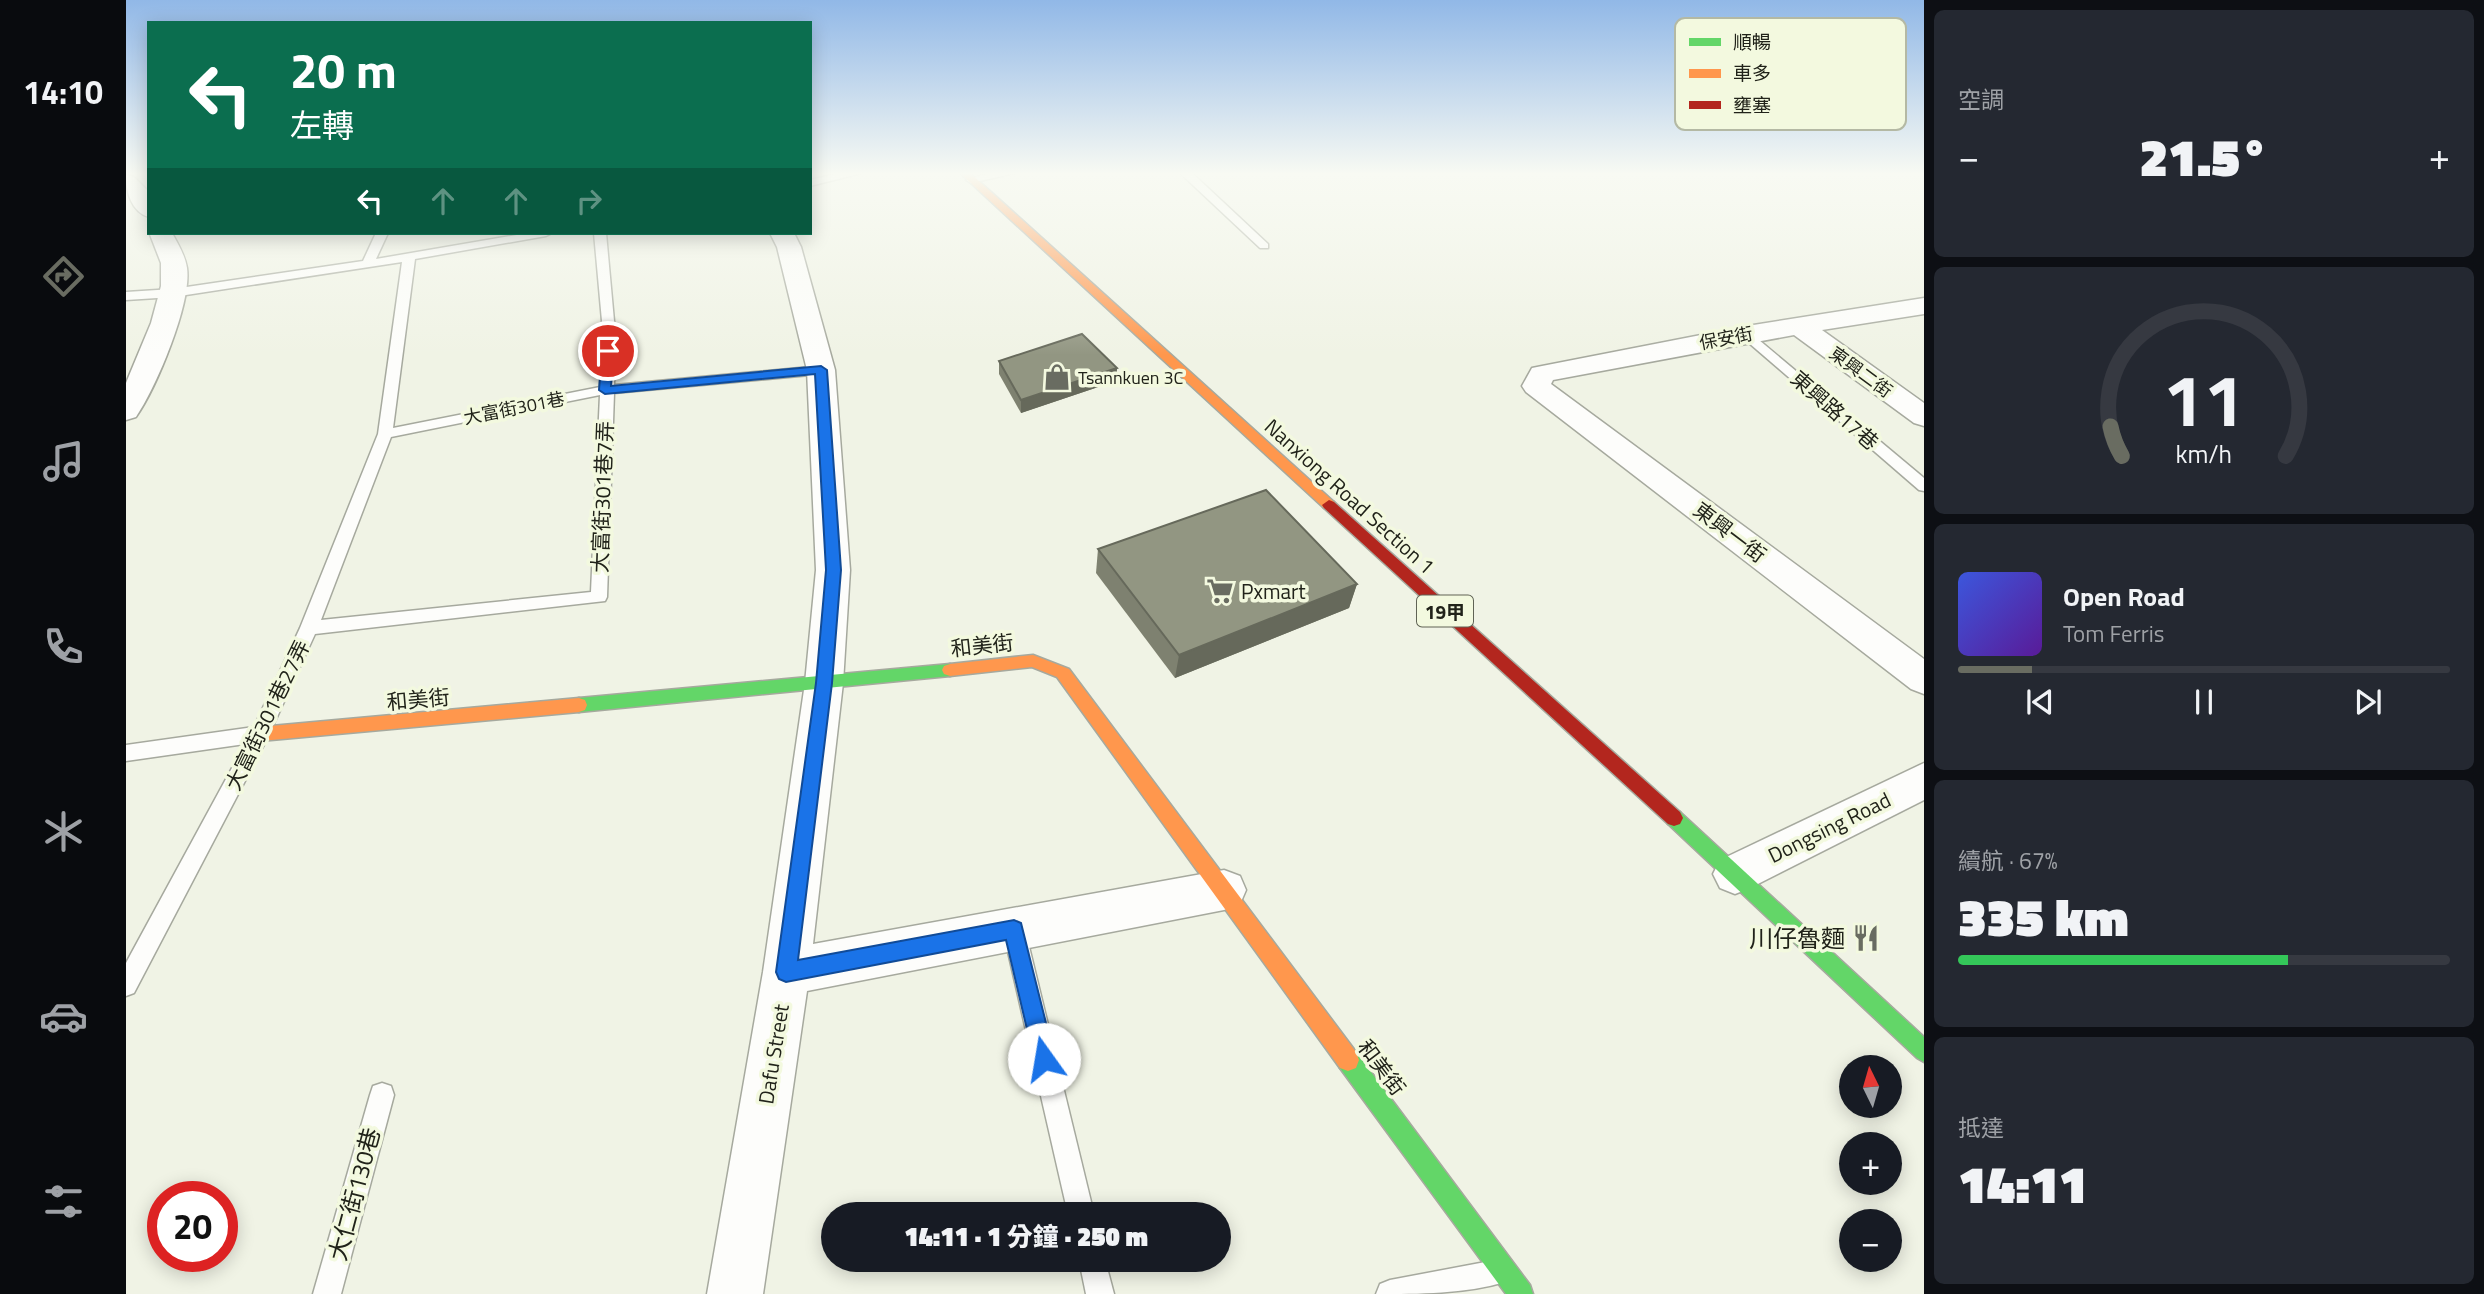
<!DOCTYPE html>
<html lang="zh-TW">
<head>
<meta charset="utf-8">
<style>
	:root { --surface:#171b24; --page:#242831; --text:#f1f3f6; --muted:#9ea1a6; --line:#363941; --accent:#696c61 }
	body { margin:0; font-family:"Titillium Web","Noto Sans TC",sans-serif; background:var(--page); color:var(--text); height:100vh; display:flex; flex-direction:column; font-size:26px; white-space:nowrap }
	* { box-sizing:border-box; margin:0 }
	p { font-size:23px; color:var(--muted) }
	.icon { flex:none; width:38px; height:38px; fill:none; stroke:currentColor; stroke-width:2; stroke-linecap:round; stroke-linejoin:round }
	.map { position:relative; flex:1; overflow:hidden }
	.drawer { display:flex; flex-direction:column; gap:10px; padding:10px; background:#0d0f14; width:560px }
	.drawer>* { flex:none }
	.hud { position:absolute; left:21px; top:21px; width:665px; height:214px; border-radius:0px; box-shadow:0 4px 18px #0003; background:#0b6e4f; color:#fff; overflow:hidden }
	.needle { width:46px; rotate:355deg }
	.controls { position:absolute; left:1713px; top:1055px; display:grid; gap:14px }
	.controls a { display:grid; place-items:center; width:63px; height:63px; border-radius:50%; background:var(--surface); box-shadow:0 4px 18px #0003; font-size:35px }
	.speed { position:absolute; left:21px; top:1181px; display:flex; gap:14px; font-size:35px; font-weight:700; text-align:center }
	.speed>* { display:grid; place-content:center; width:91px; height:91px; border-radius:50%; background:var(--surface); box-shadow:0 4px 18px #0003; line-height:1 }
	.speed .limit { border:10px solid #d22; background:#fff; color:#111 }
	.pin { position:absolute; display:grid; place-items:center; width:60px; height:60px; color:#fff; margin:-30px; border:4px solid #fff; border-radius:50%; box-shadow:0 2px 7px #0007 }
	.me { position:absolute; width:77px; margin:-38px; rotate:347deg; stroke-linejoin:round; filter:drop-shadow(0 0 5px #0008) }
	.turn { display:flex; align-items:center; gap:24px; height:147px; padding:0 28px; font-size:32px }
	.turn .icon { width:91px; height:91px; stroke-width:2.5 }
	.turn b { display:block; font-size:49px; line-height:60px }
	.lanes { display:flex; align-items:center; height:66px; padding:0 28px; background:#0003; justify-content:center; gap:35px; direction:ltr }
	.lanes .off { opacity:.35 }
	.big { font-size:52px; font-weight:800; line-height:1.1 }
	.drawer .tile { flex:1; display:flex; flex-direction:column; justify-content:center; gap:10px; min-width:0; padding:0 24px; border-radius:10px; background:var(--page) }
	.drawer .dial { align-items:center; gap:0 }
	.dial svg { height:182px; overflow:visible; fill:none; stroke:var(--line); stroke-width:7; stroke-linecap:round; text-anchor:middle }
	.dial text { fill:var(--text); stroke:none }
	.song { display:flex; align-items:center; gap:21px }
	.cover { width:84px; height:84px; border-radius:10px; background:linear-gradient(135deg,hsl(230 70% 55%),hsl(270 70% 35%)) }
	.played { height:7px; border-radius:4px; background:linear-gradient(90deg,var(--accent) 15%,var(--line) 15%) }
	.keys { display:flex; justify-content:space-around; direction:ltr }
	.heat { display:flex; justify-content:space-between; align-items:center; font-size:38px; direction:ltr }
	.charge { height:10px; border-radius:5px; background:linear-gradient(90deg,#34c759 67%,var(--line) 0) }
	.trip { position:absolute; left:695px; top:1202px; width:410px; height:70px; border-radius:35px; background:var(--surface); box-shadow:0 4px 18px #0003; font-weight:800; line-height:70px; text-align:center }
	main { display:flex; flex:1; min-height:0 }
	.menu { display:flex; flex-direction:column; width:126px; justify-content:space-around; align-items:center; background:#090b0e; color:var(--muted) }
	.menu .icon { width:49px; height:49px }
	.menu .current { color:var(--accent) }
	.menu b { font-size:32px; color:var(--text) }
	.map>svg:first-child { display:block }
	.lines { fill:none; stroke-linecap:round; stroke-linejoin:round }
	.lane-casing { stroke:#a6a99e; stroke-width:3 }
	.street-casing { stroke:#a6a99e; stroke-width:3 }
	.fast-casing { stroke:#a6a99e; stroke-width:3 }
	.slow-casing { stroke:#a6a99e; stroke-width:3 }
	.jam-casing { stroke:#a6a99e; stroke-width:3 }
	.lane { fill:#fdfdfb; fill-rule:evenodd }
	.street { fill:#fdfdfb; fill-rule:evenodd }
	.fast { fill:#63d668; fill-rule:evenodd }
	.slow { fill:#ff974d; fill-rule:evenodd }
	.jam { fill:#b3261e; fill-rule:evenodd }
	.wall { fill:#7e8170 }
	.shaded-wall { fill:#66695b }
	.building { fill:#929682; stroke:#66695b; stroke-width:2 }
	.route { fill:#1a73e8; stroke:#114b97; stroke-width:2 }
	.labels { text-anchor:middle; dominant-baseline:central; stroke-width:7; stroke-linejoin:round; paint-order:stroke }
	.far-street-label { font-size:18px; fill:#21231a; stroke:#f3f9df }
	.far-poi-label { font-size:18px; fill:#21231a; stroke:#f3f9df; text-anchor:start }
	.shield { fill:#f3f9df; stroke:#606355; stroke-width:2 }
	.shield-label { font-size:19px; font-weight:bold; fill:#21231a }
	.street-label { font-size:21px; fill:#21231a; stroke:#f3f9df }
	.poi-label { font-size:21px; fill:#21231a; stroke:#f3f9df; text-anchor:start }
	.near-poi-label { font-size:24px; fill:#21231a; stroke:#f3f9df; text-anchor:end }
	.near-street-label { font-size:24px; fill:#21231a; stroke:#f3f9df }
	.key { fill:#f3f9df; stroke:#b4b9a4; stroke-width:2 }
	.key-label { font-size:19px; fill:#21231a }
</style>
</head>
<body>
<main>
<nav class="menu">
<b>14:10</b>
<svg class="icon current" aria-label="directions" viewBox="0 0 24 24"><path d="M12 3l9 9-9 9-9-9zM9 14v-3h6M13 9l2 2-2 2"/></svg>
<svg class="icon" aria-label="music" viewBox="0 0 24 24"><path d="M9 18V5l10-2v13"/><circle cx="6" cy="18" r="3"/><circle cx="16" cy="16" r="3"/></svg>
<svg class="icon" aria-label="phone" viewBox="0 0 24 24"><path d="M5 4h4l2 5-3 2q2 4 5 5l2-3 5 2v4C11 20 4 13 5 4z"/></svg>
<svg class="icon" aria-label="climate" viewBox="0 0 24 24"><path d="M12 3v18M4 7l16 10M4 17L20 7"/></svg>
<svg class="icon" aria-label="car" viewBox="0 0 24 24"><path d="M5 17H2v-5l4-1 3-4h7l3 4 3 1v5h-3M9 17h6M6 11h13"/><circle cx="7" cy="17" r="2"/><circle cx="17" cy="17" r="2"/></svg>
<svg class="icon" aria-label="filters" viewBox="0 0 24 24"><path d="M4 7h16M4 17h16"/><circle cx="9" cy="7" r="2"/><circle cx="15" cy="17" r="2"/></svg>
</nav>
<div class="map">
<svg width="1798" height="1294" viewBox="0 0 1798 1294">
	<rect width="100%" height="100%" fill="#f0f3e5"/>
	<g class="lines">
		<defs>
			<g id="lane">
				<polygon points="714,173 736,173 684,186 684,180"/>
				<polygon points="864,173 889,173 845,183 840,180"/>
				<polygon points="1054,173 1066,173 1142,244 1142,248 1134,248"/>
				<path d="M250 233H262L250 259 402 233H426L420 236 289 259 267 428 474 387 477 332 468 233H480L489 332 488 385 695 366 702 370 695 374 488 393 481 597 479 601 189 634 141 739 8 993 0 996V963L119 744 0 761V745L128 727 174 628 252 434 276 262 47 297 0 300V292L47 289 237 261ZM474 395 465 592 195 620 265 437Z"/>
				<polygon points="1621,330 1798,478 1798,491 1793,490 1616,337 1616,331"/>
				<polygon points="888,920 896,923 899,930 968,1214 942,1214 877,930 880,923"/>
				<polygon points="256,1083 265,1086 268,1095 215,1294 187,1294 244,1095 247,1086"/>
				<polygon points="953,1260 979,1260 988,1294 960,1294"/>
				<path d="M1370 1260 1379 1264 1383 1273 1379 1282C1339 1294 1293 1294 1250 1294L1254 1284 1264 1280Z"/>
			</g>
			<g id="street">
				<path d="M0 175 8 177 23 192V217C5 212 0 191 0 175Z"/>
				<path d="M23 232 46 233C52 244 59 255 61 268 66 303 30 388 10 417L0 420V383L25 323 35 286V263Z"/>
				<polygon points="644,233 668,233 675,247 709,370 724,570 717,683 687,944 1098,870 1114,876 1120,890 1114,904 1098,910 681,991 637,1294 581,1294 637,972 679,683 690,570 681,370 651,247"/>
				<polygon points="1798,298 1798,314 1696,330 1798,403 1798,426 1788,423 1668,335 1427,380 1425,384 1798,659 1798,694 1785,689 1400,392 1396,386 1406,368 1416,366 1621,326"/>
				<polygon points="1798,763 1798,800 1624,888 1609,894 1594,888 1587,874 1594,860"/>
			</g>
			<g id="fast">
				<polygon points="824,664 830,666 832,670 830,674 824,676 453,712 447,710 445,705 447,700 453,698"/>
				<polygon points="1548,810 1554,812 1798,1037 1798,1062 1791,1058 1542,824 1539,818 1542,812"/>
				<polygon points="1222,1049 1230,1052 1404,1285 1407,1294 1380,1294 1214,1068 1211,1060 1214,1052"/>
			</g>
			<g id="slow">
				<polygon points="834,173 844,173 1208,502 1210,505 1208,508 1198,508"/>
				<polygon points="907,655 943,669 1230,1052 1233,1060 1230,1068 1222,1071 1214,1068 931,677 906,667 824,676 818,674 816,670 818,666 824,664"/>
				<polygon points="453,698 459,700 461,705 459,710 453,712 134,741 128,739 126,734 128,729 134,727"/>
			</g>
			<polygon id="jam" points="1203,500 1208,502 1554,812 1557,818 1554,824 1548,826 1542,824 1198,508 1196,505"/>
		</defs>
		<use href="#lane" class="lane-casing"/>
		<use href="#street" class="street-casing"/>
		<use href="#fast" class="fast-casing"/>
		<use href="#slow" class="slow-casing"/>
		<use href="#jam" class="jam-casing"/>
		<use href="#lane" class="lane"/>
		<use href="#street" class="street"/>
		<use href="#fast" class="fast"/>
		<use href="#slow" class="slow"/>
		<use href="#jam" class="jam"/>
	</g>
	<g class="wall">
		<polygon points="873,361 991,368 990,381 895,413 873,374"/>
		<polygon points="972,549 1231,584 1223,608 1049,678 970,573"/>
	</g>
	<g class="shaded-wall">
		<polygon points="991,368 990,381 895,413 895,400"/>
		<polygon points="1231,584 1223,608 1049,678 1053,655"/>
	</g>
	<g class="building">
		<polygon points="956,334 991,368 895,400 873,361"/>
		<polygon points="1140,490 1231,584 1053,655 972,549"/>
	</g>
	<linearGradient id="sky" x2="0" y2="1"><stop stop-color="#91b8e7"/><stop offset="0.49" stop-color="#f8faf3"/><stop offset="1" stop-color="#f8faf3" stop-opacity="0"/></linearGradient>
	<rect width="1798" height="355" fill="url(#sky)"/>
	<polygon class="route" points="482,348 488,351 485,386 695,366 701,370 715,570 706,683 672,960 888,920 895,923 929,1059 926,1067 918,1070 911,1067 908,1059 880,940 660,982 653,979 650,972 690,683 700,570 689,374 479,394 473,390 476,351"/>
	<defs>
		<symbol id="shop-bare" viewBox="-9 -9 18 18"><path d="M-5-2.5h2.3a2.7 3.5 0 0 1 5.4 0H5L5.5 6h-11ZM-1.5-2.5h3a1.5 2.3 0 0 0-3 0Z" fill="#696c61" stroke="#f3f9df" stroke-width="2.5" paint-order="stroke"/></symbol>
		<symbol id="supermarket-bare" viewBox="-9 -9 18 18"><path d="M-6-5.5h2.5l.6 2H6L4.5 2H-2.5L-4.4-4H-6ZM-1.5 3.2a1.3 1.3 0 1 0 .1 0ZM3 3.2a1.3 1.3 0 1 0 .1 0Z" fill="#696c61" stroke="#f3f9df" stroke-width="2.5" paint-order="stroke"/></symbol>
		<symbol id="restaurant-bare" viewBox="-9 -9 18 18"><path d="M-5-6h1v4h1v-4h1v4h1v-4h1v5L-1.5 .5V6h-2V.5L-5-1ZM5-6V6H3V1.5H1.5Q1.5-4 5-6Z" fill="#696c61" stroke="#f3f9df" stroke-width="2.5" paint-order="stroke"/></symbol>
	</defs>
	<g fill-rule="evenodd">
		<use href="#shop-bare" x="912" y="358" width="38" height="38"/>
		<use href="#supermarket-bare" x="1075" y="572" width="38" height="38"/>
		<use href="#restaurant-bare" x="1721" y="919" width="38" height="38"/>
	</g>
	<g class="labels">
		<g class="far-street-label">
			<text transform="translate(1600 338) rotate(-11)">保安街</text>
			<text transform="translate(1735 372) rotate(36)">東興二街</text>
			<text transform="translate(388 408) rotate(-11)">大富街301巷</text>
		</g>
		<g class="far-poi-label">
			<text x="952" y="377">Tsannkuen 3C</text>
		</g>
		<rect class="shield" x="1291" y="595.5" width="56" height="31" rx="5"/>
		<g class="shield-label">
			<text x="1319" y="611">19甲</text>
		</g>
		<g class="street-label">
			<text transform="translate(1709 410) rotate(41)">東興路17巷</text>
			<text transform="translate(1224 496) rotate(42)">Nanxiong Road Section 1</text>
			<text transform="translate(476 497) rotate(-88)">大富街301巷7弄</text>
			<text transform="translate(1604 532) rotate(37)">東興一街</text>
			<text transform="translate(856 645) rotate(-6)">和美街</text>
			<text transform="translate(292 699) rotate(-5)">和美街</text>
			<text transform="translate(141 715) rotate(-64)">大富街301巷27弄</text>
			<text transform="translate(1703 827) rotate(-26)">Dongsing Road</text>
			<text transform="translate(647 1054) rotate(-81)">Dafu Street</text>
			<text transform="translate(1256 1067) rotate(53)">和美街</text>
		</g>
		<g class="poi-label">
			<text x="1115" y="591">Pxmart</text>
		</g>
		<g class="near-poi-label">
			<text x="1719" y="938">川仔魯麵</text>
		</g>
		<g class="near-street-label">
			<text transform="translate(228 1194) rotate(-75)">大仁街130巷</text>
		</g>
	</g>
	<rect x="1549" y="18" width="231" height="112" rx="10" class="key"/>
	<rect x="1563" y="38" width="32" height="8" fill="#63d668"/>
	<rect x="1563" y="69" width="32" height="9" fill="#ff974d"/>
	<rect x="1563" y="101" width="32" height="8" fill="#b3261e"/>
	<g class="key-label">
		<text x="1607" y="49">順暢</text>
		<text x="1607" y="80">車多</text>
		<text x="1607" y="112">壅塞</text>
	</g>
</svg>
<div class="controls">
<a><svg class="needle" viewBox="-14 -14 28 28"><path d="M0-13l5 13h-10z" fill="#e53935"/><path d="M0 13l5-13h-10z" fill="#9ea1a6"/></svg></a>
<a>+</a>
<a>−</a>
</div>
<div class="speed"><div class="limit">20</div></div>
<div class="pin" style="left:482px;top:351px;background:#d93025"><svg class="icon" aria-label="arrive" viewBox="0 0 24 24"><path d="M6 21V4h12l-3 4 3 4H6"/></svg></div>
<svg class="me" style="left:918px;top:1059px" viewBox="-20 -20 40 40"><circle r="19" fill="#fff"/><path d="M0-13L10 11 0 6-10 11z" fill="#1a73e8"/></svg>
<div class="trip">14:11 · 1 分鐘 · 250 m</div>
<div class="hud">
<div class="turn"><svg class="icon" aria-label="left" viewBox="0 0 24 24"><path d="M17 20v-9H6M10 6l-5 5 5 5"/></svg><div><b>20 m</b>左轉</div></div>
<div class="lanes"><svg class="icon" aria-label="left" viewBox="0 0 24 24"><path d="M17 20v-9H6M10 6l-5 5 5 5"/></svg><svg class="icon off" aria-label="ahead" viewBox="0 0 24 24"><path d="M12 20V5M6 11l6-6 6 6"/></svg><svg class="icon off" aria-label="ahead" viewBox="0 0 24 24"><path d="M12 20V5M6 11l6-6 6 6"/></svg><svg class="icon off" aria-label="right" viewBox="0 0 24 24"><path d="M7 20v-9h11M14 6l5 5-5 5"/></svg></div>
</div>
</div>
<section class="drawer">
<div class="tile"><p>空調</p>
<div class="heat"><a>−</a><b class="big">21.5°</b><a>+</a></div>
</div>
<div class="tile dial"><svg viewBox="0 0 100 80">
<path d="M14 69A42 42 0 1 1 86 69"/>
<path d="M14 69A42 42 0 0 1 9 56" stroke="#696c61"/>
<text x="50" y="56" font-size="32" font-weight="700">11</text>
<text x="50" y="72" font-size="11">km/h</text>
</svg></div>
<div class="tile">
<div class="song"><i class="cover"></i><div><b>Open Road</b><p>Tom Ferris</p></div></div>
<div class="played"></div>
<div class="keys"><svg class="icon" aria-label="previous" viewBox="0 0 24 24"><path d="M18 5L8 12l10 7zM5 5v14"/></svg><svg class="icon" aria-label="pause" viewBox="0 0 24 24"><path d="M8 5v14M16 5v14"/></svg><svg class="icon" aria-label="next" viewBox="0 0 24 24"><path d="M6 5l10 7-10 7zM19 5v14"/></svg></div>
</div>
<div class="tile"><p>續航 · 67%</p><b class="big">335 km</b><div class="charge"></div></div>
<div class="tile"><p>抵達</p><b class="big">14:11</b></div>
</section>
</main>
</body>
</html>
